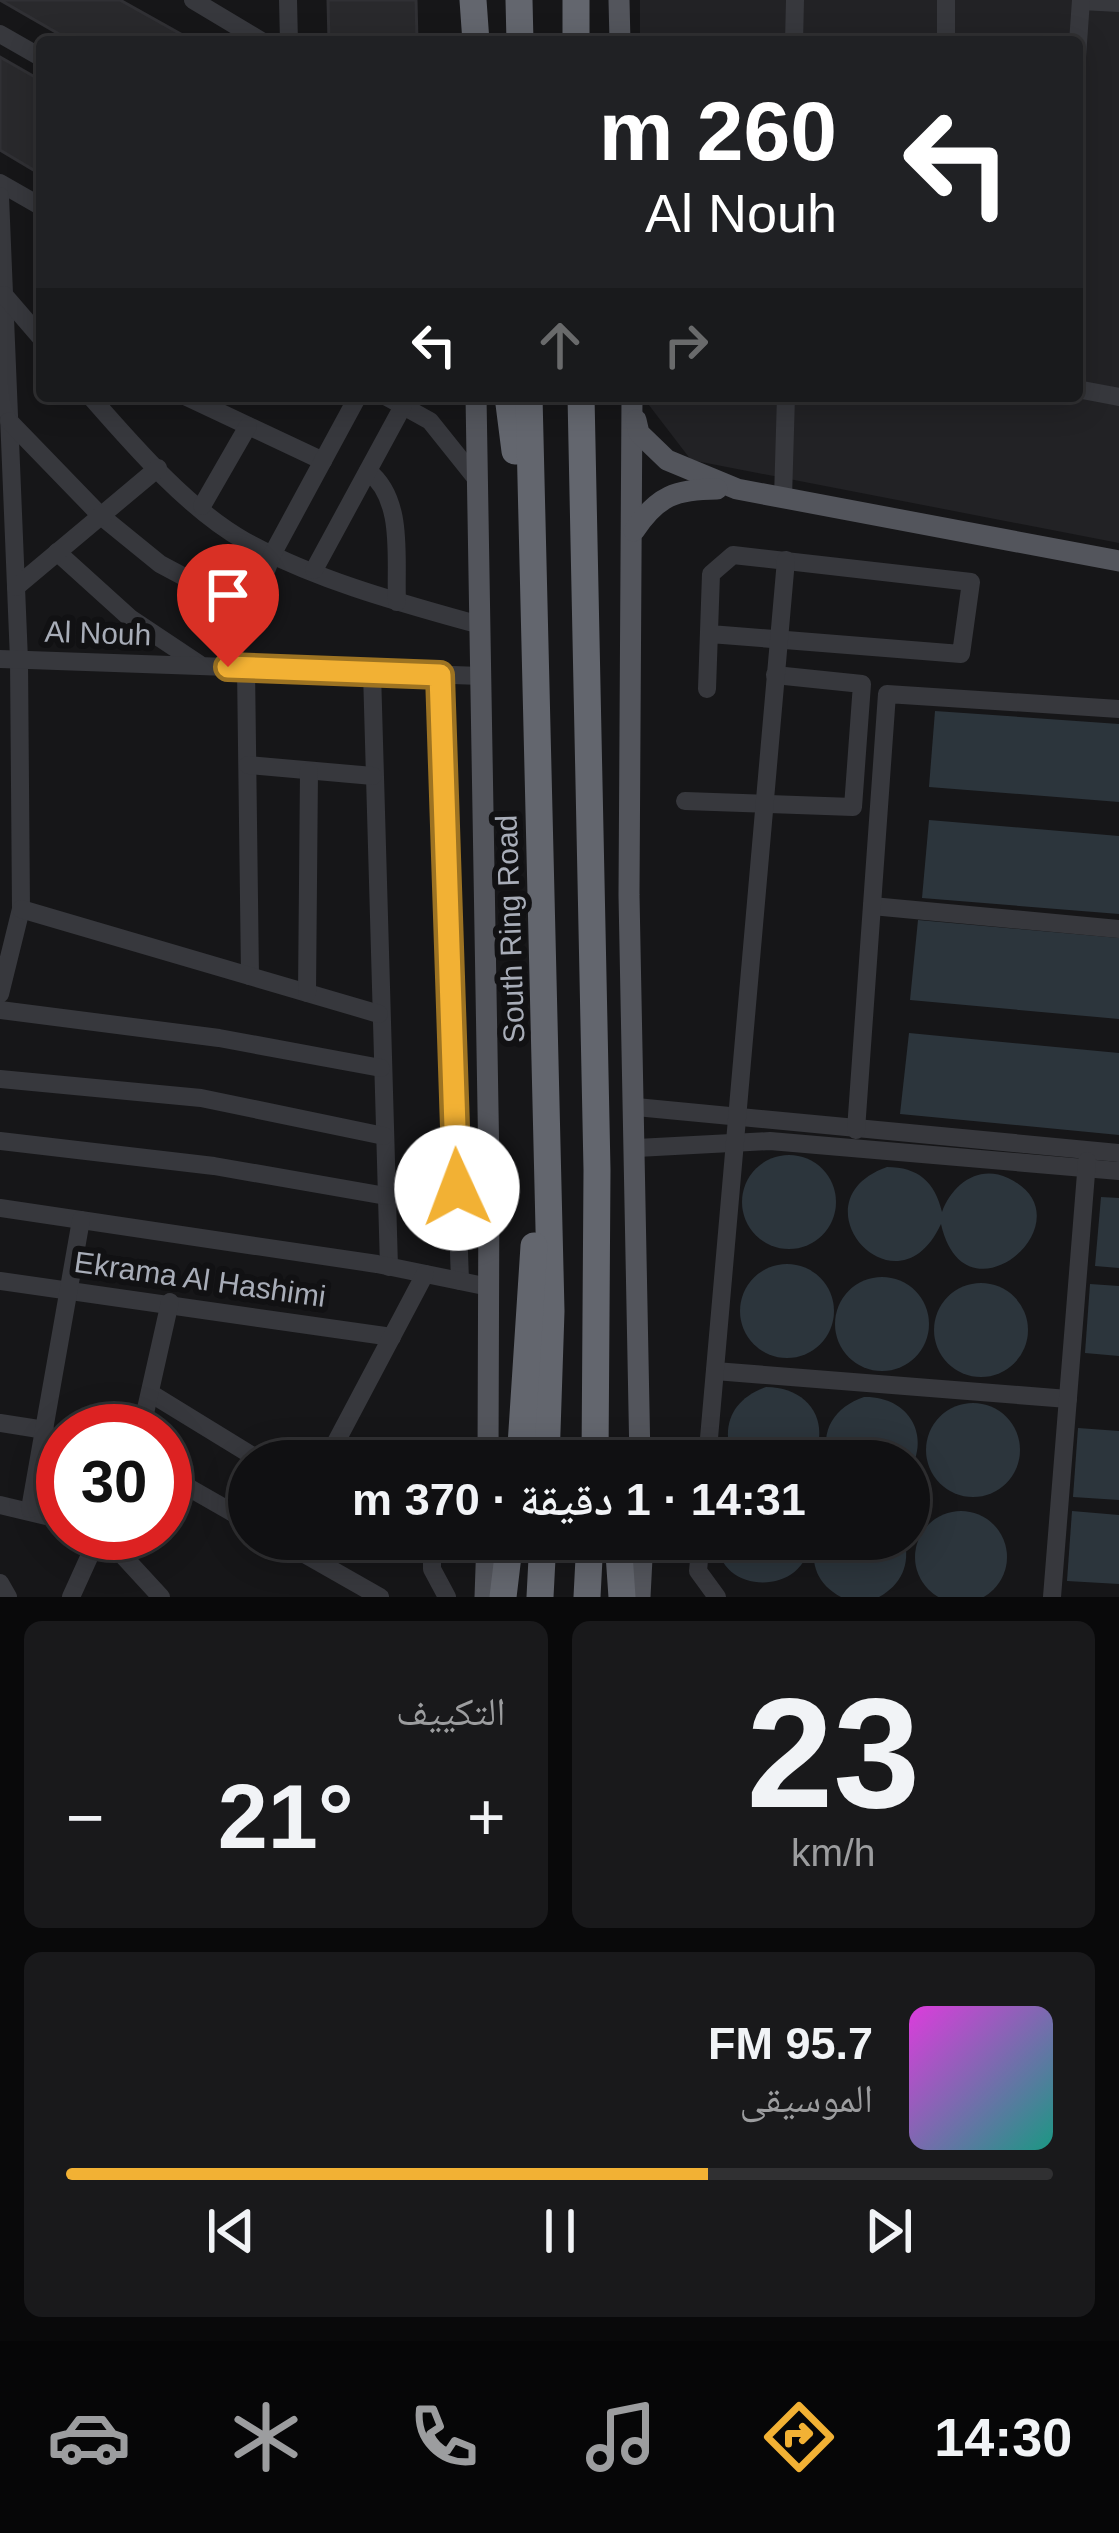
<!DOCTYPE html>
<html lang="ar">
<head>
<meta charset="utf-8">
<style>
	:root { --surface:#101012; --page:#19191b; --text:#f1f3f6; --muted:#9c9d9f; --line:#303032; --accent:#f2b134 }
	body { margin:0; font-family:Arial,"Noto Naskh Arabic",sans-serif; background:var(--page); color:var(--text); direction:rtl; height:100vh; display:flex; flex-direction:column; font-size:45px; white-space:nowrap }
	* { box-sizing:border-box; margin:0 }
	p { font-size:39px; color:var(--muted) }
	.icon { flex:none; width:66px; height:66px; fill:none; stroke:currentColor; stroke-width:2; stroke-linecap:round; stroke-linejoin:round }
	.map { position:relative; height:1597px; overflow:hidden; direction:ltr }
	.side { display:flex; flex-direction:column; gap:24px; padding:24px; background:#09090a; flex:1 }
	.side>* { flex:none }
	.hud { position:absolute; left:36px; top:36px; width:1047px; height:366px; border-radius:12px; box-shadow:0 6px 30px #0003,0 0 0 3px var(--line); direction:rtl; background:#202124; color:#fff; overflow:hidden }
	.speed { position:absolute; left:36px; top:1404px; display:flex; gap:24px; font-size:60px; font-weight:700; text-align:center }
	.speed>* { display:grid; place-content:center; width:156px; height:156px; border-radius:50%; background:var(--surface); box-shadow:0 6px 30px #0003,0 0 0 3px var(--line); line-height:1 }
	.speed .limit { border:18px solid #d22; background:#fff; color:#111 }
	.pin { position:absolute; display:grid; place-items:center; width:102px; height:102px; color:#fff; margin:-123px -51px; border-radius:50% 50% 50% 0; rotate:-45deg; box-shadow:0 0 12px #0007 }
	.pin .icon { rotate:45deg }
	.me { position:absolute; width:132px; margin:-66px; rotate:358deg; stroke-linejoin:round; filter:drop-shadow(0 0 9px #0008) }
	.turn { display:flex; align-items:center; gap:42px; height:252px; padding:0 48px; font-size:54px }
	.turn .icon { width:156px; height:156px; stroke-width:2.5 }
	.turn b { display:block; font-size:84px; line-height:102px }
	.lanes { display:flex; align-items:center; height:114px; padding:0 48px; background:#0003; justify-content:center; gap:60px; direction:ltr }
	.lanes .off { opacity:.35 }
	.big { font-size:90px; font-weight:600; line-height:1.1 }
	.side .card { flex:1; display:flex; flex-direction:column; justify-content:center; gap:18px; min-width:0; padding:0 42px; border-radius:18px; background:var(--page) }
	.side .dial { align-items:center; gap:0 }
	.dial b { font-size:156px; line-height:1 }
	.song { display:flex; align-items:center; gap:36px }
	.cover { width:144px; height:144px; border-radius:18px; background:linear-gradient(135deg,hsl(300 70% 55%),hsl(170 70% 35%)) }
	.played { height:12px; border-radius:6px; background:linear-gradient(90deg,var(--accent) 65%,var(--line) 65%) }
	.keys { display:flex; justify-content:space-around; direction:ltr }
	.heat { display:flex; justify-content:space-between; align-items:center; font-size:66px; direction:ltr }
	.side .tiles { flex:1; display:grid; gap:24px; grid-template-columns:1fr 1fr }
	.card:last-child { grid-column:span 2 }
	.trip { position:absolute; left:228px; top:1440px; width:702px; height:120px; border-radius:60px; background:var(--surface); box-shadow:0 6px 30px #0003,0 0 0 3px var(--line); font-weight:600; line-height:120px; text-align:center; direction:rtl }
	.dock { display:flex; height:192px; justify-content:space-around; align-items:center; background:#060607; color:var(--muted) }
	.dock .icon { width:84px; height:84px }
	.dock .on { color:var(--accent) }
	.dock b { font-size:54px; color:var(--text) }
	.map>svg:first-child { display:block }
	.built { fill:#222225 }
	.water { fill:#2c353c }
	.building { fill:#29292c; stroke:#303034; stroke-width:3 }
	.lines { fill:none; stroke-linecap:round; stroke-linejoin:round }
	.minor { stroke:#37383d; stroke-width:18 }
	.major { stroke:#53555c; stroke-width:21 }
	.highway { stroke:#63666e; stroke-width:27 }
	.route-casing { stroke:#9d7322; stroke-width:30 }
	.route { stroke:#f2b134; stroke-width:21 }
	.labels { text-anchor:middle; dominant-baseline:central; stroke-width:12; stroke-linejoin:round; paint-order:stroke }
	.street-label { font-size:30px; fill:#a8adb8; stroke:#111113 }
</style>
</head>
<body>
<div class="map">
<svg width="1119" height="1597" viewBox="0 0 1119 1597">
	<rect width="100%" height="100%" fill="#161618"/>
	<polygon class="built" points="640,0 1119,0 1119,543 691,460 642,396 1077,396 1077,42 640,42"/>
	<g class="water">
		<polygon points="935,711 1119,724 1119,802 929,787"/>
		<polygon points="929,820 1119,836 1119,914 922,898"/>
		<polygon points="918,920 1119,938 1119,1019 910,1000"/>
		<polygon points="909,1033 1119,1053 1119,1135 900,1114"/>
		<circle cx="789" cy="1202" r="47"/>
		<path d="M887 1167C918 1167 935 1182 942 1212 952 1185 978 1164 1008 1178 1093 1218 965 1331 941 1224 896 1321 791 1201 887 1167Z"/>
		<polygon points="1101,1197 1119,1198 1119,1268 1095,1266"/>
		<circle cx="787" cy="1311" r="47"/>
		<circle cx="882" cy="1324" r="47"/>
		<circle cx="981" cy="1330" r="47"/>
		<polygon points="1090,1284 1119,1286 1119,1356 1085,1353"/>
		<path d="M766 1387C809 1387 832 1422 812 1461L733 1459C720 1426 732 1399 766 1387Z"/>
		<path d="M864 1397C908 1396 932 1435 909 1472V1461H829C819 1430 835 1407 864 1397Z"/>
		<circle cx="973" cy="1450" r="47"/>
		<polygon points="1078,1428 1119,1431 1119,1500 1073,1497"/>
		<polygon points="1072,1511 1119,1515 1119,1584 1067,1581"/>
		<circle cx="961" cy="1557" r="46"/>
		<path d="M810 1539C808 1597 717 1597 717 1539Z"/>
		<path d="M816 1539H904C911 1564 901 1585 879 1597H841C818 1585 809 1564 816 1539Z"/>
	</g>
	<g class="building">
		<polygon points="0,0 120,0 195,42 73,42"/>
		<polygon points="328,0 416,0 417,42 329,42"/>
		<polygon points="0,57 42,81 42,175 0,150"/>
	</g>
	<g class="lines">
		<g class="minor">
			<polyline points="193,0 263,42"/>
			<polyline points="288,0 289,42"/>
			<polyline points="1081,1 1119,3"/>
			<polyline points="0,34 42,58"/>
			<polyline points="794,42 795,0"/>
			<polyline points="946,42 946,0"/>
			<polyline points="1077,57 1081,0"/>
			<polyline points="0,183 42,207"/>
			<polyline points="0,196 19,660 21,909 0,994"/>
			<polyline points="4,295 42,339"/>
			<polyline points="1077,389 1119,397"/>
			<path d="M90 396C132 444 189 510 245 541 318 581 401 603 480 625"/>
			<polyline points="185,396 323,461"/>
			<polyline points="385,396 430,421 478,481"/>
			<polyline points="9,421 101,516 160,564 250,612"/>
			<path d="M368 471C405 500 395 559 397 602"/>
			<polyline points="783,498 786,396"/>
			<polyline points="202,506 248,426"/>
			<polyline points="57,552 130,618 199,664"/>
			<polyline points="314,570 403,406"/>
			<polyline points="16,587 158,468"/>
			<polyline points="0,659 481,676"/>
			<polyline points="228,667 273,553 358,396"/>
			<polyline points="246,668 250,976"/>
			<polyline points="372,672 389,1267"/>
			<polyline points="439,675 460,1281"/>
			<polyline points="707,689 711,574 733,555 971,582 961,654 710,634"/>
			<polyline points="248,765 373,776"/>
			<polyline points="685,801 853,807 862,684 775,675"/>
			<polyline points="872,906 1119,929"/>
			<polyline points="21,909 379,1014"/>
			<polyline points="307,993 309,771"/>
			<polyline points="0,1010 219,1038 381,1068"/>
			<polyline points="0,1079 201,1098 384,1136"/>
			<polyline points="636,1107 1119,1153"/>
			<polyline points="856,1130 887,694 1119,709"/>
			<polyline points="0,1141 214,1166 386,1196"/>
			<polyline points="637,1148 770,1141 1119,1171"/>
			<polyline points="0,1208 377,1264 489,1287"/>
			<polyline points="0,1281 392,1337"/>
			<polyline points="715,1371 1068,1399"/>
			<polyline points="150,1393 261,1461"/>
			<polyline points="0,1423 45,1430"/>
			<polyline points="141,1431 170,1302"/>
			<polyline points="326,1461 425,1274"/>
			<polyline points="467,1461 488,1440"/>
			<polyline points="707,1461 786,560"/>
			<polyline points="165,1474 249,1522"/>
			<polyline points="0,1505 63,1520"/>
			<polyline points="30,1509 81,1220"/>
			<polyline points="102,1533 161,1597"/>
			<polyline points="278,1539 380,1597"/>
			<polyline points="432,1539 432,1569 447,1597"/>
			<polyline points="701,1539 698,1571 717,1597"/>
			<polyline points="0,1583 8,1597"/>
			<polyline points="71,1597 100,1533"/>
			<polyline points="1052,1597 1087,1161"/>
		</g>
		<g class="major">
			<polyline points="619,0 620,42"/>
			<polyline points="476,396 489,1168 488,1461"/>
			<polyline points="632,396 629,895 640,1461"/>
			<polyline points="636,420 639,433 667,460 737,489 1119,561"/>
			<path d="M634 531C657 496 676 489 717 489"/>
			<polyline points="485,1597 487,1539"/>
			<polyline points="640,1597 643,1539"/>
		</g>
		<g class="highway">
			<polyline points="473,0 476,42"/>
			<polyline points="519,0 520,42"/>
			<polyline points="576,0 576,42"/>
			<polyline points="508,396 515,451"/>
			<polyline points="529,396 551,1311 546,1461"/>
			<polyline points="581,396 597,1170 595,1461"/>
			<polyline points="520,1461 534,1246"/>
			<polyline points="618,1539 622,1597"/>
			<polyline points="503,1597 510,1539"/>
			<polyline points="540,1597 543,1539"/>
			<polyline points="587,1597 590,1539"/>
		</g>
	</g>
	<g class="lines">
		<defs>
			<polyline id="route" points="228,667 440,675 457,1188"/>
		</defs>
		<use href="#route" class="route-casing"/>
		<use href="#route" class="route"/>
	</g>
	<g class="labels">
		<g class="street-label">
			<text transform="translate(98 633) rotate(2)">Al Nouh</text>
			<text transform="translate(510 929) rotate(-92)">South Ring Road</text>
			<text transform="translate(200 1279) rotate(8)">Ekrama Al Hashimi</text>
		</g>
	</g>
</svg>
<div class="speed"><div class="limit">30</div></div>
<div class="pin" style="left:228px;top:667px;background:#d93025"><svg class="icon" aria-label="arrive" viewBox="0 0 24 24"><path d="M6 21V4h12l-3 4 3 4H6"/></svg></div>
<svg class="me" style="left:457px;top:1188px" viewBox="-20 -20 40 40"><circle r="19" fill="#fff"/><path d="M0-13L10 11 0 6-10 11z" fill="#f2b134"/></svg>
<div class="trip">14:31 · 1 دقيقة · 370 m</div>
<div class="hud">
<div class="turn"><svg class="icon" aria-label="left" viewBox="0 0 24 24"><path d="M17 20v-9H6M10 6l-5 5 5 5"/></svg><div><b>260 m</b>Al Nouh</div></div>
<div class="lanes"><svg class="icon" aria-label="left" viewBox="0 0 24 24"><path d="M17 20v-9H6M10 6l-5 5 5 5"/></svg><svg class="icon off" aria-label="ahead" viewBox="0 0 24 24"><path d="M12 20V5M6 11l6-6 6 6"/></svg><svg class="icon off" aria-label="right" viewBox="0 0 24 24"><path d="M7 20v-9h11M14 6l5 5-5 5"/></svg></div>
</div>
</div>
<section class="side">
<div class="tiles">
<div class="card dial"><b>23</b><p>km/h</p></div>
<div class="card"><p>التكييف</p>
<div class="heat"><a>−</a><b class="big">21°</b><a>+</a></div>
</div>
<div class="card">
<div class="song"><i class="cover"></i><div><b>95.7 FM</b><p>الموسيقى</p></div></div>
<div class="played"></div>
<div class="keys"><svg class="icon" aria-label="previous" viewBox="0 0 24 24"><path d="M18 5L8 12l10 7zM5 5v14"/></svg><svg class="icon" aria-label="pause" viewBox="0 0 24 24"><path d="M8 5v14M16 5v14"/></svg><svg class="icon" aria-label="next" viewBox="0 0 24 24"><path d="M6 5l10 7-10 7zM19 5v14"/></svg></div>
</div>
</div>
</section>
<nav class="dock">
<b>14:30</b>
<svg class="icon on" aria-label="directions" viewBox="0 0 24 24"><path d="M12 3l9 9-9 9-9-9zM9 14v-3h6M13 9l2 2-2 2"/></svg>
<svg class="icon" aria-label="music" viewBox="0 0 24 24"><path d="M9 18V5l10-2v13"/><circle cx="6" cy="18" r="3"/><circle cx="16" cy="16" r="3"/></svg>
<svg class="icon" aria-label="phone" viewBox="0 0 24 24"><path d="M5 4h4l2 5-3 2q2 4 5 5l2-3 5 2v4C11 20 4 13 5 4z"/></svg>
<svg class="icon" aria-label="climate" viewBox="0 0 24 24"><path d="M12 3v18M4 7l16 10M4 17L20 7"/></svg>
<svg class="icon" aria-label="car" viewBox="0 0 24 24"><path d="M5 17H2v-5l4-1 3-4h7l3 4 3 1v5h-3M9 17h6M6 11h13"/><circle cx="7" cy="17" r="2"/><circle cx="17" cy="17" r="2"/></svg>
</nav>
</body>
</html>
